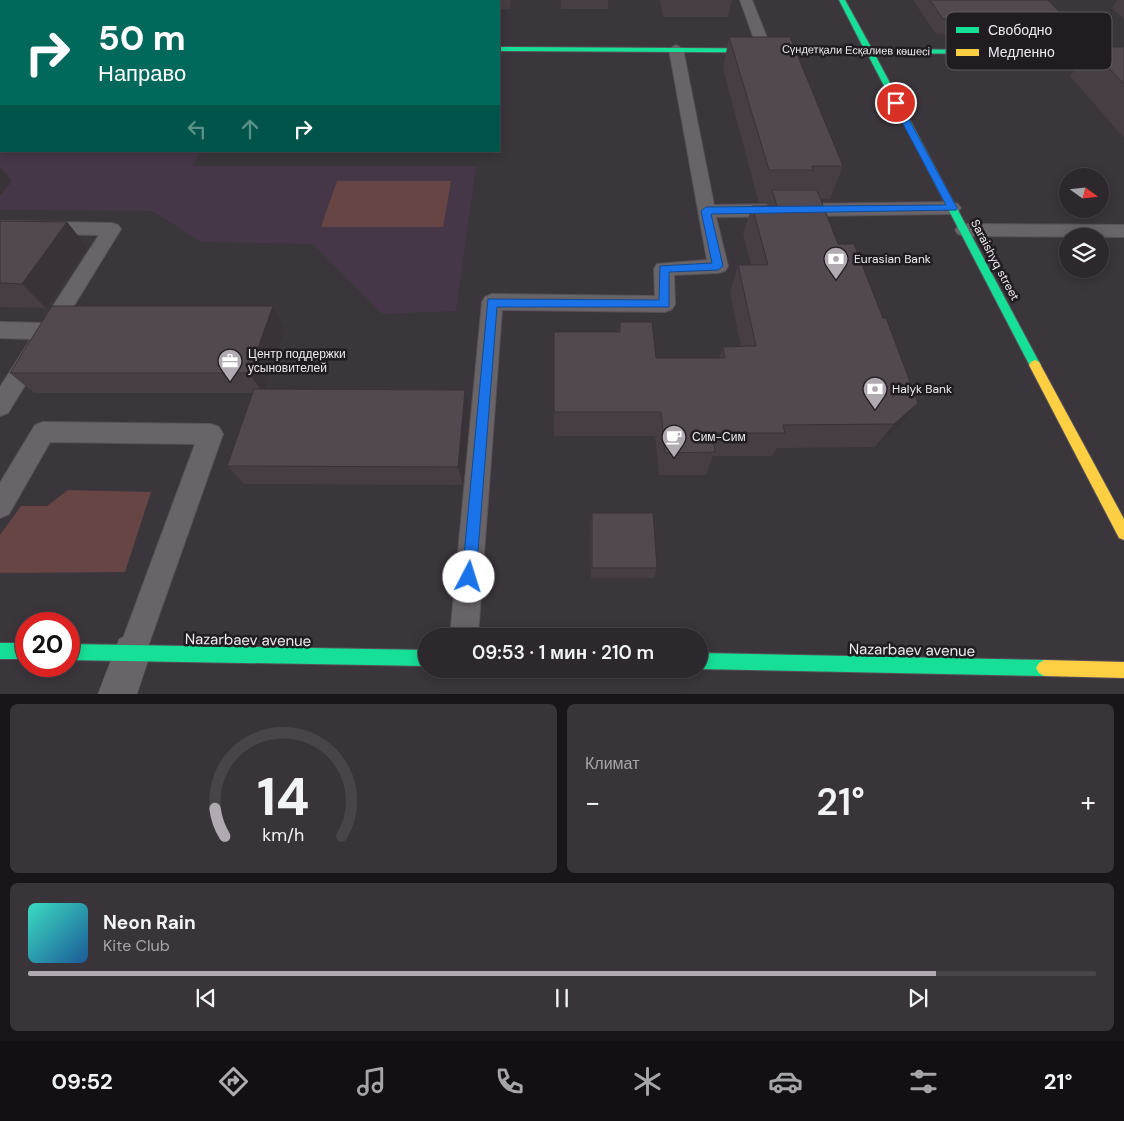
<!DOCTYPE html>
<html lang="ru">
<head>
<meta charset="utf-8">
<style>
	:root { --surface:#2c282d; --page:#383439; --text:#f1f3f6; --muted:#a6a6aa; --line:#484449; --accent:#b1aab2 }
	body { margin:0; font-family:"DM Sans",sans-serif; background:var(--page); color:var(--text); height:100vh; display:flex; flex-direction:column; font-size:19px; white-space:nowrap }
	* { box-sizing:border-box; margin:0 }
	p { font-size:16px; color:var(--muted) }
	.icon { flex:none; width:28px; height:28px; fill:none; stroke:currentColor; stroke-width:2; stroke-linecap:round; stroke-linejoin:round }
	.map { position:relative; height:694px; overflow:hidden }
	.panel { display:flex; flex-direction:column; gap:10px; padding:10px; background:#181619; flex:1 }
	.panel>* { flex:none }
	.guide { position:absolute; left:0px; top:0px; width:500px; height:152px; box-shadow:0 2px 12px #0003,0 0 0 1px var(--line); background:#00695c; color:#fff; overflow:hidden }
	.needle { width:32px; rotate:105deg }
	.tools { position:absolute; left:1059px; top:168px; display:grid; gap:10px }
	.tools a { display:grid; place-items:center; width:50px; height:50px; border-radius:50%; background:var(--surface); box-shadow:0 2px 12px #0003,0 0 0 1px var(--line); font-size:25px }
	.speed { position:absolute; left:15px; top:612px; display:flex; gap:10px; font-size:25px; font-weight:700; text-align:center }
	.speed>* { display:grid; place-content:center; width:65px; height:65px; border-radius:50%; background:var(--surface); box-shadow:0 2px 12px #0003,0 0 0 1px var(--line); line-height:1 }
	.speed .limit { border:8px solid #d22; background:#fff; color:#111 }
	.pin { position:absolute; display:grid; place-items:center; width:42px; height:42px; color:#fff; margin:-21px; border:2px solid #fff; border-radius:50%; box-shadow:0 1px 5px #0007 }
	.me { position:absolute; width:55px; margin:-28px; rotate:5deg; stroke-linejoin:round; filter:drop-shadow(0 0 4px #0008) }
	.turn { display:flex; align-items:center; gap:18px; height:105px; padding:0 15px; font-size:22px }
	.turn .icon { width:65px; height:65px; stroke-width:2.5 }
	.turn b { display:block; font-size:35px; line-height:42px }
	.lanes { display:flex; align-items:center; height:48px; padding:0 15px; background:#0003; justify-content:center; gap:25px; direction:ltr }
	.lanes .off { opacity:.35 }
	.big { font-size:38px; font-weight:600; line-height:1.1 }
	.panel .tile { flex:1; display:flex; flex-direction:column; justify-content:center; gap:8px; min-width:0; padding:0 18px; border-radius:8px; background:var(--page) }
	.panel .dial { align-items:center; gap:0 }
	.dial svg { height:130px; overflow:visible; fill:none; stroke:var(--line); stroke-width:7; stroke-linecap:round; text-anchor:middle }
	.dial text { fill:var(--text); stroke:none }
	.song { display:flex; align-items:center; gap:15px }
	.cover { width:60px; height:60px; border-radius:8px; background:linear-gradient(135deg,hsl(170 70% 55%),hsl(210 70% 35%)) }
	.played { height:5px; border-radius:2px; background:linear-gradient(90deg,var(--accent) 85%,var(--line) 85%) }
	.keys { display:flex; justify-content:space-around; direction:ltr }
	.heat { display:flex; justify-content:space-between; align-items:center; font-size:28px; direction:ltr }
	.panel .tiles { flex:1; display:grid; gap:10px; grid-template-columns:1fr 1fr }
	.tile:last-child { grid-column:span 2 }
	.trip { position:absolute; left:418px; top:628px; width:290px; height:50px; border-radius:25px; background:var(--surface); box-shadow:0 2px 12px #0003,0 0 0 1px var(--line); font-weight:600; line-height:50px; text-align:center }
	.tabs { display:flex; height:80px; justify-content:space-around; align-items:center; background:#121012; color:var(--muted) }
	.tabs .icon { width:35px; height:35px }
	.tabs .selected { color:var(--accent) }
	.tabs b { font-size:22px; color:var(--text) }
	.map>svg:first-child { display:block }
	.built { fill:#453747 }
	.green { fill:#664544 }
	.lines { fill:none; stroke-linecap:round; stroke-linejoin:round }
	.lane-casing { stroke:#585258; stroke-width:2 }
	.street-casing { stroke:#585258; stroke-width:1 }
	.fast-casing { stroke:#585258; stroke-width:2 }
	.slow-casing { stroke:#585258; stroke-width:2 }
	.lane { fill:#686468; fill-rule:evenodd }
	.street { fill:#686468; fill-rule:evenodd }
	.fast { fill:#16e098; fill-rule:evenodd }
	.slow { fill:#ffcf43; fill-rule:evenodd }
	.wall { fill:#473e44 }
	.shaded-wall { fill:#393237 }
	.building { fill:#52484f; stroke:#393237 }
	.route { fill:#1a73e8; stroke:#114b97 }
	.labels { text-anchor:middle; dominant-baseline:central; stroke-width:5; stroke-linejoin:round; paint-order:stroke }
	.far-street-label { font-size:11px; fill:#f0e9f1; stroke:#211c22 }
	.poi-label { font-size:12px; fill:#f0e9f1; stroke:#211c22; text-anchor:start }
	.street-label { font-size:12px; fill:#f0e9f1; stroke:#211c22 }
	.near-street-label { font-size:15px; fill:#f0e9f1; stroke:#211c22 }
	.key { fill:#211c22; stroke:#5f5a60; stroke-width:1 }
	.key-label { font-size:14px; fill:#f0e9f1 }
</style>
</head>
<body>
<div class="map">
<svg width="1124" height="694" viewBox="0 0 1124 694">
	<rect width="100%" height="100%" fill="#3b353c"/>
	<polygon class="built" points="0,60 1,151 200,151 193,166 476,166 456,311 382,314 313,244 201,242 152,211 0,210"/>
	<g class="green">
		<polygon points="337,181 451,181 443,227 321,227"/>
		<polygon points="68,490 151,492 125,572 0,573 0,535 21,506 47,506"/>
	</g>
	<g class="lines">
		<defs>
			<g id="lane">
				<polygon points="740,0 752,0 772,50 770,53 760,53 758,50"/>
				<polygon points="676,45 683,49 714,205 952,202 958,204 961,208 958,212 952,214 716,217 728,266 725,271 718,273 674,275 675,304 672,309 665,312 502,310 478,636 450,636 482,302 485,297 492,294 655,296 654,269 657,264 707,260 669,49"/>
				<polygon points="0,221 112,223 118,225 121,229 8,413 0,416 0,387 31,339 0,338 0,322 42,323 99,235 0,233"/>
				<polygon points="964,224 1124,225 1124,237 964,236 958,234 955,230 958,226"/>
				<polygon points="43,422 211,424 219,427 223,434 146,652 142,662 132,666 122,662 118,652 195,444 50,442 9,514 0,518 0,483 35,425"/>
			</g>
			<polygon id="street" points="132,633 145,639 151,652 137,694 98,694 119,639"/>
			<g id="fast">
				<polygon points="839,0 845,0 872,49 997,50 1001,52 997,54 874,53 1039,362 1041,365 1039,368 1031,368 867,53 499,51 499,47 864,49"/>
				<rect x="0" y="643" width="26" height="16"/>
				<polygon points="69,644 426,650 426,666 69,660"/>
				<polygon points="699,653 1044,660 1049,663 1052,668 1049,673 1044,676 699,669"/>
			</g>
			<g id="slow">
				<polygon points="994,50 1124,52 1124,56 997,54 993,52"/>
				<polygon points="1035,360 1039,362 1124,519 1124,540 1119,538 1029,365 1031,362"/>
				<polygon points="1044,660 1124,662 1124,678 1044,676 1039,673 1036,668 1039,663"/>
			</g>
		</defs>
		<use href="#lane" class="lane-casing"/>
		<use href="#street" class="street-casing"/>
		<use href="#fast" class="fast-casing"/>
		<use href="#slow" class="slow-casing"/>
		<use href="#lane" class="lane"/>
		<use href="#street" class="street"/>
		<use href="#fast" class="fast"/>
		<use href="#slow" class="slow"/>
	</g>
	<g class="wall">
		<polygon points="0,0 511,0 510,9 499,9 499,1 1,1 1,73 0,74"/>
		<rect x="561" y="0" width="47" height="9"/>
		<polygon points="660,0 732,0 728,17 663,17"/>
		<polygon points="913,0 1048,0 1067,20 1057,35 936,34"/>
		<polygon points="1117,0 1124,0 1124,19 1112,8"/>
		<polygon points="729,37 843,166 830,199 821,199 838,244 883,318 918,403 898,427 875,447 777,448 772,456 713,456 706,475 659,475 655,436 554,436 554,412 618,332 620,322 656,358 719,358 723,347 741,346 730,293 738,265 751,265 743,234 752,206 767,206 768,202 759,203 723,69"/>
		<polygon points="1089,47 1124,47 1124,138 1070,76"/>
		<polygon points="0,221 67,222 87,247 46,308 0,307"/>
		<polygon points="273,306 285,328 264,389 470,410 463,485 244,484 227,466 253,393 34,393 10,373"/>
		<polygon points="592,513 657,568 654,578 591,578 590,525"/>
	</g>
	<g class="shaded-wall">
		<polygon points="34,0 59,0 60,1 32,1"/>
		<polygon points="1,31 1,73 0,74 0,32"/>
		<polygon points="0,167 12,181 0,196"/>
		<polygon points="67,222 87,247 46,308 22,284"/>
		<polygon points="273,306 285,328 263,393 249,373"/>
		<polygon points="465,390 470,410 463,485 458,467"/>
		<polygon points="918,403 898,427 875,447 894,424"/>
	</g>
	<g class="building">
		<polygon points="0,0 34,0 32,1 1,1 1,31 0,32"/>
		<polygon points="930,0 1048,0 1067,20 943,19"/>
		<polygon points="729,37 790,37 843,166 812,166 813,170 769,170"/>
		<polygon points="1089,47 1124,47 1124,84"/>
		<polygon points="772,190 817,190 838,244 854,244 883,318 886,318 918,403 894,424 783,425 785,433 712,433 715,452 665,453 661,412 554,412 554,332 620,332 620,322 652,322 656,358 725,358 723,347 756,346 738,265 768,265 752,206 777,206"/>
		<polygon points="0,221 67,222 22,284 0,283"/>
		<polygon points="52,306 273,306 249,373 10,373"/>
		<polygon points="254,389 465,390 458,467 227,466"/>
		<polygon points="592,513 653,513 657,568 592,568"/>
	</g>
	<polygon class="route" points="896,100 900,103 957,208 956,210 711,214 723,266 718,270 669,272 669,307 497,307 476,577 474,582 469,585 464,582 462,577 488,299 659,300 660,266 712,263 701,211 706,207 946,205 892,103"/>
	<defs>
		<symbol id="bank-pin" viewBox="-11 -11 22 30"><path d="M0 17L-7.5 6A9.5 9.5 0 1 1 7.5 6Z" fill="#b1aab2" stroke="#211c22"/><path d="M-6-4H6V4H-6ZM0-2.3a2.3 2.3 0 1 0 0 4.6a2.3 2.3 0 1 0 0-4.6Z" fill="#fff"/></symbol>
		<symbol id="office-pin" viewBox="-11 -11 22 30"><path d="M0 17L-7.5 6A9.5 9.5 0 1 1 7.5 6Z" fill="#b1aab2" stroke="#211c22"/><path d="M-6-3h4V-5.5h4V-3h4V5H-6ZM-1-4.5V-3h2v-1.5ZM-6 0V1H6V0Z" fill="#fff"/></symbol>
		<symbol id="cafe-pin" viewBox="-11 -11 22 30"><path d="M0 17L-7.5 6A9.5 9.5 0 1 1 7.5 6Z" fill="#b1aab2" stroke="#211c22"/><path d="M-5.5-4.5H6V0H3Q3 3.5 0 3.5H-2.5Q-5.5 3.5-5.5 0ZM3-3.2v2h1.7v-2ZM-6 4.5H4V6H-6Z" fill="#fff"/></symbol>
	</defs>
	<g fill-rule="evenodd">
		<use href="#bank-pin" x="822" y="245" width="28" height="38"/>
		<use href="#office-pin" x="216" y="347" width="28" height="38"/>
		<use href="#bank-pin" x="861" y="375" width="28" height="38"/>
		<use href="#cafe-pin" x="660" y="423" width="28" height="38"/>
	</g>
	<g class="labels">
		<g class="far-street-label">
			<text transform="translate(856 50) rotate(1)">Сүндетқали Есқалиев көшесі</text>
		</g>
		<g class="poi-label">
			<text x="854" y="259">Eurasian Bank</text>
			<text x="248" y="354">Центр поддержки<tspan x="248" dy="14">усыновителей</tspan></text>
			<text x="892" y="389">Halyk Bank</text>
			<text x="692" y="437">Сим-Сим</text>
		</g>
		<g class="street-label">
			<text transform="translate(995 260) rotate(62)">Saraishyq street</text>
		</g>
		<g class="near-street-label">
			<text transform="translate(248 640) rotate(1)">Nazarbaev avenue</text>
			<text transform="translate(912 650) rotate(1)">Nazarbaev avenue</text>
		</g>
	</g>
	<rect x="946" y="12" width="166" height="58" rx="8" class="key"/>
	<rect x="956" y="27" width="23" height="6" fill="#16e098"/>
	<rect x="956" y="49" width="23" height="7" fill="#ffcf43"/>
	<g class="key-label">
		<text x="988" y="35">Свободно</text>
		<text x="988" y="57">Медленно</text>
	</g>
</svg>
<div class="tools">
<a><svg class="needle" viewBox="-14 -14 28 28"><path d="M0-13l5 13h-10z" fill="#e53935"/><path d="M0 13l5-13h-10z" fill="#a6a6aa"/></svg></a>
<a><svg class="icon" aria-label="layers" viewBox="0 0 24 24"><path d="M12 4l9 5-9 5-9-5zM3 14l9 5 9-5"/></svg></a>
</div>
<div class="speed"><div class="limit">20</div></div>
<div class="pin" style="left:896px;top:103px;background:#d93025"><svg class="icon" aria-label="arrive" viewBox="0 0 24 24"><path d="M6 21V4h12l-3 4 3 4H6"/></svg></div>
<svg class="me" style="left:469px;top:577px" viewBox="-20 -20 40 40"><circle r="19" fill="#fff"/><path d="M0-13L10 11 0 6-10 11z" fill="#1a73e8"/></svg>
<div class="trip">09:53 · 1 мин · 210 m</div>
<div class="guide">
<div class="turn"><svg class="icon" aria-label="right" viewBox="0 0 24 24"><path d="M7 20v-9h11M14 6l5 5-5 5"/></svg><div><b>50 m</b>Направо</div></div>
<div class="lanes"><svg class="icon off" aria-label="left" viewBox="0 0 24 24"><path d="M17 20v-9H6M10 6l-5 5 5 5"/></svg><svg class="icon off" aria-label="ahead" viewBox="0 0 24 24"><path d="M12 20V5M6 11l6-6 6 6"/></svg><svg class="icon" aria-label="right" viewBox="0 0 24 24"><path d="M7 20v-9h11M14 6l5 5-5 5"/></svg></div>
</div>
</div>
<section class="panel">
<div class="tiles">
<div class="tile dial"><svg viewBox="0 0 100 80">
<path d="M14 69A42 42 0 1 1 86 69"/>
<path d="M14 69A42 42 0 0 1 8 52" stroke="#b1aab2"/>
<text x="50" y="56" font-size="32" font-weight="700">14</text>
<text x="50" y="72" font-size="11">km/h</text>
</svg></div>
<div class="tile"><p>Климат</p>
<div class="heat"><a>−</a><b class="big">21°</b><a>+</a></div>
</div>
<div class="tile">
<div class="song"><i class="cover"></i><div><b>Neon Rain</b><p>Kite Club</p></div></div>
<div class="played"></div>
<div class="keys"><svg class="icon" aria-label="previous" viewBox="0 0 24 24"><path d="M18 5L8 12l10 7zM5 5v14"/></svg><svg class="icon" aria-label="pause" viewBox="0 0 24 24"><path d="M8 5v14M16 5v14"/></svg><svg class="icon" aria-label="next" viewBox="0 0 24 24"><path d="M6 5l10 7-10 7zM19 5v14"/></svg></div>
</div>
</div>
</section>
<nav class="tabs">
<b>09:52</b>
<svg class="icon selected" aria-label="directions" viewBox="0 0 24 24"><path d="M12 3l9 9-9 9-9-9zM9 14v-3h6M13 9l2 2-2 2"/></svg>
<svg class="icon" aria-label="music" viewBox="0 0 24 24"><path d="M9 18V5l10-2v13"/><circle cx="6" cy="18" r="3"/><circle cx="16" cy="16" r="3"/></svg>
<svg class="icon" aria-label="phone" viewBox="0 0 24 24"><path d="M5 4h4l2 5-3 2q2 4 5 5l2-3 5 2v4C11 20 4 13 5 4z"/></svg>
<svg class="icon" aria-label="climate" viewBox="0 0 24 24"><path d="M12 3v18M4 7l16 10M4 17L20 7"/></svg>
<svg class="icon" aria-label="car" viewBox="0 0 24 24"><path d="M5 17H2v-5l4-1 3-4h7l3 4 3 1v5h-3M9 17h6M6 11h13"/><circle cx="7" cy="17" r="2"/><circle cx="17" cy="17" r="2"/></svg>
<svg class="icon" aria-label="filters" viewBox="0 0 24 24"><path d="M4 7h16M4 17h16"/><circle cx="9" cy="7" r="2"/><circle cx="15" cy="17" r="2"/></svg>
<b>21°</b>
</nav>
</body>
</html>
